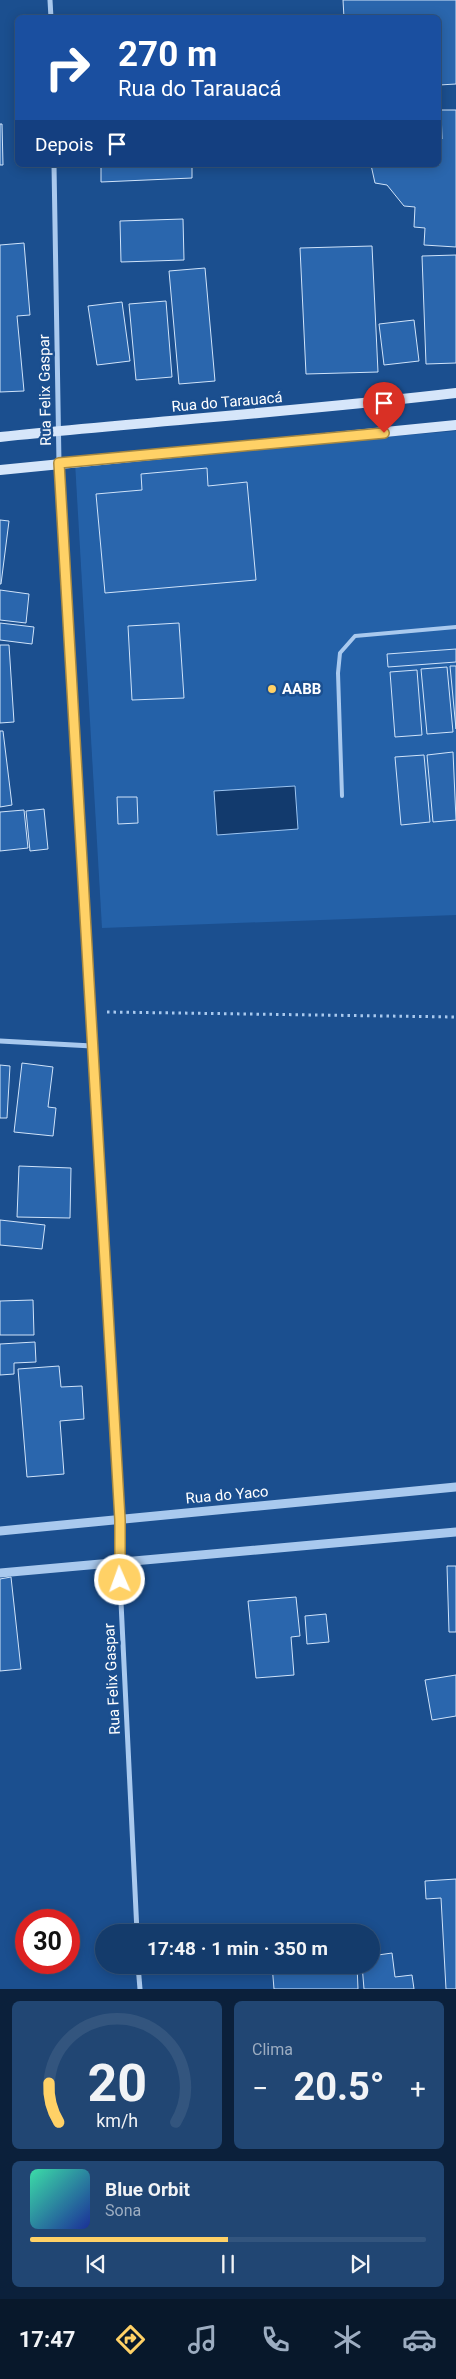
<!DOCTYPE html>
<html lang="pt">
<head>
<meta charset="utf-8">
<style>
	:root { --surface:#143b6b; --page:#214673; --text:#f1f3f6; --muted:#9dadc1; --line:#33557e; --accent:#ffd166 }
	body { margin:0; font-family:Roboto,sans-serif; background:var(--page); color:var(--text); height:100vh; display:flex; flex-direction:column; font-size:19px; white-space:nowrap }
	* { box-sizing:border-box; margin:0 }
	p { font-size:16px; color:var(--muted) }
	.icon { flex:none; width:28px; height:28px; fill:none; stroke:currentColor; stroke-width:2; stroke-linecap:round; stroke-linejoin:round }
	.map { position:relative; height:1989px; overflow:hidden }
	.drawer { display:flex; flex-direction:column; gap:12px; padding:12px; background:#0b203b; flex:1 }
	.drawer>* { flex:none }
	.hud { position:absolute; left:15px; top:15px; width:426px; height:152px; border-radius:8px; box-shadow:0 2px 12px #0003,0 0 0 1px var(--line); background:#1a4fa0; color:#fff; overflow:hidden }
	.speed { position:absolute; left:15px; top:1909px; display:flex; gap:10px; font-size:25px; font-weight:700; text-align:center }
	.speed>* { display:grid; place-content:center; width:65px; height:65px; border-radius:50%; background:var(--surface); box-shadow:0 2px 12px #0003,0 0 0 1px var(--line); line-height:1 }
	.speed .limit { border:8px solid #d22; background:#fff; color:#111 }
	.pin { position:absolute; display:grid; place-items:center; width:42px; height:42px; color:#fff; margin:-51px -21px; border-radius:50% 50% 50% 0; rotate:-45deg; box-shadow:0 0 5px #0007 }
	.pin .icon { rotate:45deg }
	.me { position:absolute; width:55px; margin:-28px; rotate:358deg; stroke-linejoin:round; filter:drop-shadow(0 0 4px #0008) }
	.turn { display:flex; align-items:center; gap:18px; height:105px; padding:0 20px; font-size:22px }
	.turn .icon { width:65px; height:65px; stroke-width:2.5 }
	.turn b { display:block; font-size:35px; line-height:42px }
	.then { display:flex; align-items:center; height:48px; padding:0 20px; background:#0003; gap:10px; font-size:19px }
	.big { font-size:38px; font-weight:700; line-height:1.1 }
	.drawer .tile { flex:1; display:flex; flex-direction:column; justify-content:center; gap:8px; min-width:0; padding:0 18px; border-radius:8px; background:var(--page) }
	.drawer .dial { align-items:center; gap:0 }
	.dial svg { height:130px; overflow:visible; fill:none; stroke:var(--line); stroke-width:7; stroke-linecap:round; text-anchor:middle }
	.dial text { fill:var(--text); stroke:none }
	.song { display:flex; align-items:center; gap:15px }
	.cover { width:60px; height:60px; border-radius:8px; background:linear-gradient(135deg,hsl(160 70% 55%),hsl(230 70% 35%)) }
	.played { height:5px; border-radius:2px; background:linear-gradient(90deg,var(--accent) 50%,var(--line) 50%) }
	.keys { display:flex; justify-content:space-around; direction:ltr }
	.heat { display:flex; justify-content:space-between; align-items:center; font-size:28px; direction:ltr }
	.drawer .tiles { flex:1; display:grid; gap:12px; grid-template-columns:1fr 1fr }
	.tile:last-child { grid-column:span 2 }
	.trip { position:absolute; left:95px; top:1924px; width:285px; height:50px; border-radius:25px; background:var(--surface); box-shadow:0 2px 12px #0003,0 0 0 1px var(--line); font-weight:700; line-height:50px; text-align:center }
	.menu { display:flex; height:80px; justify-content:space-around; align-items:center; background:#08182b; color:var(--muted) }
	.menu .icon { width:35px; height:35px }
	.menu .active { color:var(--accent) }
	.menu b { font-size:22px; color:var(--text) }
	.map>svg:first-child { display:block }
	.green { fill:#2461a8 }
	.water { fill:#123a6d; stroke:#9cc4f0 }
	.building { fill:#2a66ad; stroke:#cfe3fa }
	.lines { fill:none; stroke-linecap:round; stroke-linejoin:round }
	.path { stroke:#a9c9ee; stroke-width:3; stroke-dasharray:2.5 4; stroke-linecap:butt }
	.service { stroke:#a9c9ee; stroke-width:4 }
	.minor { stroke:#a9c9ee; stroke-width:5 }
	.tertiary { stroke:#a9c9ee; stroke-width:9 }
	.secondary { stroke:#d6e6fa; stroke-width:10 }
	.route-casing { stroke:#a68842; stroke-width:12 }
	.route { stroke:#ffd166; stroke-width:9 }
	.poi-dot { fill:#ffd166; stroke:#1b4f8f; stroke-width:2 }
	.labels { text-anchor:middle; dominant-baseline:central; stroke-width:5; stroke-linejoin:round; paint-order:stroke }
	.street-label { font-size:15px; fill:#fff; stroke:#1b4f8f }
	.poi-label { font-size:15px; font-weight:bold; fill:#fff; stroke:#1b4f8f; text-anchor:start }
</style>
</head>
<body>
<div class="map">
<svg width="456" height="1989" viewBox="0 0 456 1989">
	<rect width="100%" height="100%" fill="#1b4f8f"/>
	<polygon class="green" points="456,431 456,915 102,928 75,462"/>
	<polygon class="water" points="295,786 298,829 217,835 214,791"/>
	<g class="building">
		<polygon points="343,0 456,0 456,84 439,85 439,18 344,18"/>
		<polygon points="142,15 172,18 142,18"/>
		<polygon points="441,110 456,110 456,247 424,245 425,228 414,227 415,207 404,206 387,185 375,183 371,165 439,165 439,139 442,139"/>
		<polygon points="0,124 2,124 3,165 0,165"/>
		<polygon points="101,165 192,165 192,178 101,182"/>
		<polygon points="183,219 184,260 121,262 120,221"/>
		<polygon points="24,243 30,315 17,316 24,391 0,392 0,245"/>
		<polygon points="372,246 378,372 306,374 300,248"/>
		<polygon points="456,255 456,363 426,364 422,256"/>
		<polygon points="205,268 215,381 179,384 169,271"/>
		<polygon points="166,301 172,377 136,380 129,304"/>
		<polygon points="122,302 130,361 97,365 88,306"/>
		<polygon points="414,320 419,361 384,365 379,324"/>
		<polygon points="207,468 208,486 247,482 256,580 105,593 96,494 142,490 141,474"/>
		<polygon points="0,520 9,521 1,584 0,584"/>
		<polygon points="0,590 29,594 26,623 0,620"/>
		<polygon points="0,623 34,627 32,644 0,640"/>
		<polygon points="179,623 184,698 132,700 128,626"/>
		<polygon points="0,645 9,645 14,722 0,723"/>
		<polygon points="456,649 456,662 388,667 387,654"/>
		<polygon points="450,666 456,666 456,729"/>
		<polygon points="447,667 453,732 427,734 421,669"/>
		<polygon points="417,670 422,735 395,737 390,672"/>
		<polygon points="0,731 3,731 12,805 0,807"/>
		<polygon points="453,752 456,820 433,822 427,755"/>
		<polygon points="424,755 430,822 401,825 395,757"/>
		<polygon points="117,797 137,797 138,823 118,824"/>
		<polygon points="44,809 48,849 30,851 26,811"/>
		<polygon points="24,810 28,848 0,851 0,812"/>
		<polygon points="22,1063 53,1067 48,1107 56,1108 53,1136 14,1132"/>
		<polygon points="0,1065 10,1066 7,1118 0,1118"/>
		<polygon points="19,1166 71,1168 70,1218 17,1217"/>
		<polygon points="0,1220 45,1225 42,1249 0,1245"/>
		<polygon points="33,1300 34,1335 0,1335 0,1301"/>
		<polygon points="35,1342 36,1362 14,1363 14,1374 0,1375 0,1344"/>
		<polygon points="59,1366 61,1387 82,1386 84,1419 60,1421 64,1474 27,1477 18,1369"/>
		<polygon points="447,1566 456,1566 456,1632 449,1632"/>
		<polygon points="11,1577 21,1669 0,1671 0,1579"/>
		<polygon points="296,1597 300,1636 291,1637 294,1675 256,1678 248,1601"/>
		<polygon points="326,1614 329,1642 307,1644 305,1616"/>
		<polygon points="456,1675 456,1716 432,1720 425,1680"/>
		<polygon points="456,1879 456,1989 446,1989 441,1898 426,1899 425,1881"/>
		<polygon points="392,1953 395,1977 412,1975 414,1989 364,1989 362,1965 371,1965 371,1956"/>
		<polygon points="272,1965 357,1965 358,1989 274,1989"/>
	</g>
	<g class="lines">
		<polyline class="path" points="107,1012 456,1017"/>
		<polyline class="service" points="342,796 338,673 340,653 355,636 456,627"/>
		<g class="minor">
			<polyline points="50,0 51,18"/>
			<polyline points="54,165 59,463 120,1519 119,1561 137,1932"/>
			<polyline points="0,1041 92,1046"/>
			<polyline points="138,1965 140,1989"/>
		</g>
		<g class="tertiary">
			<polyline points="0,1531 456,1487"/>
			<polyline points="0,1573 456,1532"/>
		</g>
		<g class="secondary">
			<path d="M0 437C152 421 304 411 456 393"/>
			<polyline points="0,470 456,425"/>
		</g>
	</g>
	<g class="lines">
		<defs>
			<polyline id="route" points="120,1580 120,1520 59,463 384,433"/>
		</defs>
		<use href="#route" class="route-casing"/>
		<use href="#route" class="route"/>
	</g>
	<circle class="poi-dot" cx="272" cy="689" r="5"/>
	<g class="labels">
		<g class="street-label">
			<text transform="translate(45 390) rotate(-91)">Rua Felix Gaspar</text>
			<text transform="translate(227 402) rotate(-5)">Rua do Tarauacá</text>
			<text transform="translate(227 1495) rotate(-5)">Rua do Yaco</text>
			<text transform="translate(112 1679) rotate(-93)">Rua Felix Gaspar</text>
		</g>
		<g class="poi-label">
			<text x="282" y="689">AABB</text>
		</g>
	</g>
</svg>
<div class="speed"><div class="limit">30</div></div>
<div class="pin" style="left:384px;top:433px;background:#d93025"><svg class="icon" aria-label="arrive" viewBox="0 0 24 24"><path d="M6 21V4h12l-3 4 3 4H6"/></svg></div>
<svg class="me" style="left:120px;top:1580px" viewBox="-20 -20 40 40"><circle r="17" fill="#ffd166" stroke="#fff" stroke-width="3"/><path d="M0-11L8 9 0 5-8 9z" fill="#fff"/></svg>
<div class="trip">17:48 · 1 min · 350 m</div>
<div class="hud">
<div class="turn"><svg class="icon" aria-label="right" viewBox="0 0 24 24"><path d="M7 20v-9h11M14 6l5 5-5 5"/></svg><div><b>270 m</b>Rua do Tarauacá</div></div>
<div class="then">Depois<svg class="icon" aria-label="arrive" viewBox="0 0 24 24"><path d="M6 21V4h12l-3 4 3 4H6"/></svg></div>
</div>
</div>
<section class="drawer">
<div class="tiles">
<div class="tile dial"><svg viewBox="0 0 100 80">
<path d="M14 69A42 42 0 1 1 86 69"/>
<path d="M14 69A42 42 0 0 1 8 45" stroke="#ffd166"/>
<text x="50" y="56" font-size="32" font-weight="700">20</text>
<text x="50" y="72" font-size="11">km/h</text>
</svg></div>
<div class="tile"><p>Clima</p>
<div class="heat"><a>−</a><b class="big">20.5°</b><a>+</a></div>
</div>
<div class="tile">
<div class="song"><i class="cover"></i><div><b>Blue Orbit</b><p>Sona</p></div></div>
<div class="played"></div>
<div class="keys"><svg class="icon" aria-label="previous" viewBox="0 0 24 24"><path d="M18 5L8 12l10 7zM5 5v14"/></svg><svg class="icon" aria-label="pause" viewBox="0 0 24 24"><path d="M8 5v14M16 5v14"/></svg><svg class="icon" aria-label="next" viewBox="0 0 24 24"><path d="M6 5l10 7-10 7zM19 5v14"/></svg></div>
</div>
</div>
</section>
<nav class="menu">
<b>17:47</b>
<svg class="icon active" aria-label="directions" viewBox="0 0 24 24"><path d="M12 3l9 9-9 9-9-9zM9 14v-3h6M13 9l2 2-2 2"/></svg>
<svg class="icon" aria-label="music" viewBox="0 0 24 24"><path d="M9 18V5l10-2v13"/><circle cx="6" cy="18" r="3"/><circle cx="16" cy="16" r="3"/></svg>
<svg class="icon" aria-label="phone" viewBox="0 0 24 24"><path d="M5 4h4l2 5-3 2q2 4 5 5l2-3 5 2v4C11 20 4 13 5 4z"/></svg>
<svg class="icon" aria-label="climate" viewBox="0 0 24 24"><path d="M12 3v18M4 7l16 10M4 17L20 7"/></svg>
<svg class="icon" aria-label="car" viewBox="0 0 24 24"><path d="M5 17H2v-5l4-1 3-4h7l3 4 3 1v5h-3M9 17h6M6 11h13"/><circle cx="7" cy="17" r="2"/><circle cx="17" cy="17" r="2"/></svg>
</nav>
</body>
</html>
